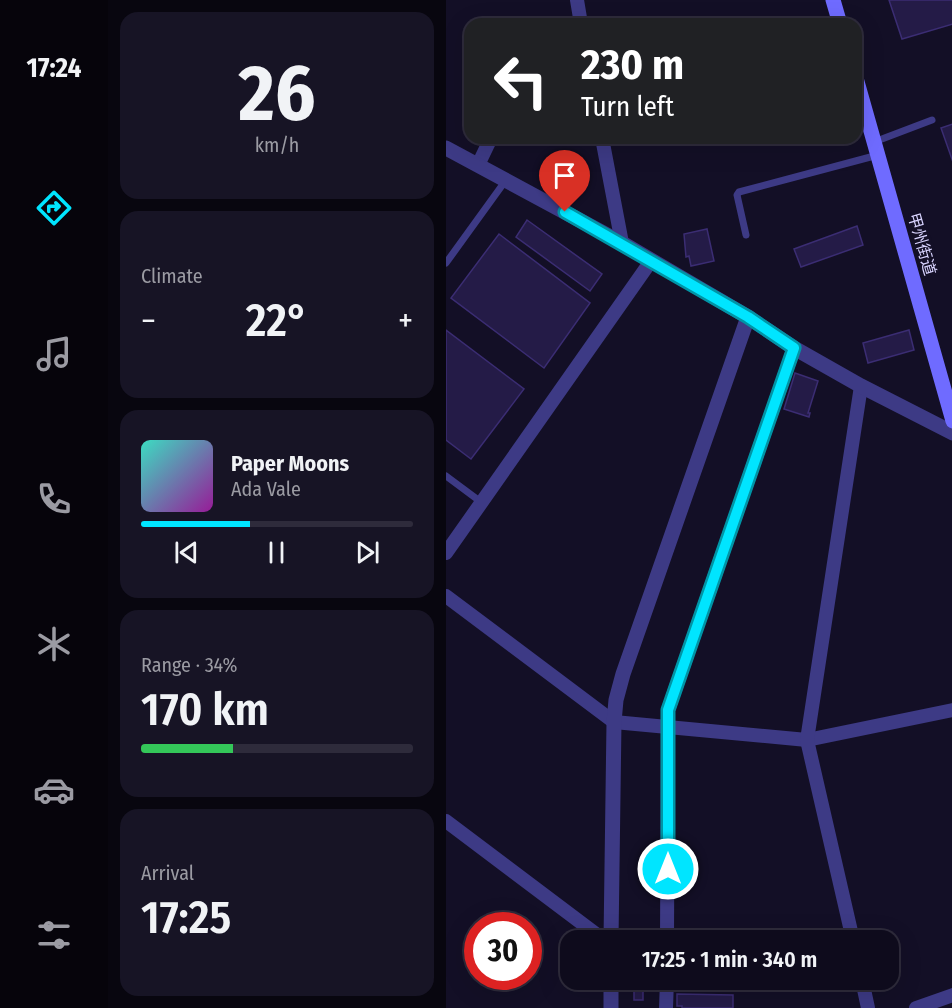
<!DOCTYPE html>
<html lang="en">
<head>
<meta charset="utf-8">
<style>
	:root { --surface:#0e0b1c; --page:#171425; --text:#f1f3f6; --muted:#9b9ba3; --line:#2e2b3b; --accent:#00e5ff }
	body { margin:0; font-family:"Fira Sans Condensed","Noto Sans JP",sans-serif; background:var(--page); color:var(--text); height:100vh; display:flex; flex-direction:column; font-size:22px; white-space:nowrap }
	* { box-sizing:border-box; margin:0 }
	p { font-size:20px; color:var(--muted) }
	.icon { flex:none; width:33px; height:33px; fill:none; stroke:currentColor; stroke-width:2; stroke-linecap:round; stroke-linejoin:round }
	.map { position:relative; flex:1; overflow:hidden }
	.details { display:flex; flex-direction:column; gap:12px; padding:12px; background:#08060f; width:338px }
	.details>* { flex:none }
	.banner { position:absolute; left:18px; top:18px; width:398px; height:126px; border-radius:18px; box-shadow:0 6px 24px #0002,0 0 0 2px var(--line); background:#202124; color:#fff; overflow:hidden }
	.speed { position:absolute; left:18px; top:912px; display:flex; gap:12px; font-size:30px; font-weight:700; text-align:center }
	.speed>* { display:grid; place-content:center; width:78px; height:78px; border-radius:50%; background:var(--surface); box-shadow:0 6px 24px #0002,0 0 0 2px var(--line); line-height:1 }
	.speed .limit { border:9px solid #d22; background:#fff; color:#111 }
	.pin { position:absolute; display:grid; place-items:center; width:51px; height:51px; color:#fff; margin:-62px -26px; border-radius:50% 50% 50% 0; rotate:-45deg; box-shadow:0 0 6px #0007 }
	.pin .icon { rotate:45deg }
	.me { position:absolute; width:66px; margin:-33px; rotate:0deg; stroke-linejoin:round; filter:drop-shadow(0 0 4px #0008) }
	.turn { display:flex; align-items:center; gap:21px; height:126px; padding:0 18px; font-size:27px }
	.turn .icon { width:78px; height:78px; stroke-width:2.5 }
	.turn b { display:block; font-size:42px; line-height:51px }
	.big { font-size:45px; font-weight:600; line-height:1.1 }
	.details .tile { flex:1; display:flex; flex-direction:column; justify-content:center; gap:9px; min-width:0; padding:0 21px; border-radius:18px; background:var(--page) }
	.details .dial { align-items:center; gap:0 }
	.dial b { font-size:78px; line-height:1 }
	.song { display:flex; align-items:center; gap:18px }
	.cover { width:72px; height:72px; border-radius:9px; background:linear-gradient(135deg,hsl(170 70% 55%),hsl(300 70% 35%)) }
	.played { height:6px; border-radius:3px; background:linear-gradient(90deg,var(--accent) 40%,var(--line) 40%) }
	.keys { display:flex; justify-content:space-around; direction:ltr }
	.heat { display:flex; justify-content:space-between; align-items:center; font-size:33px; direction:ltr }
	.charge { height:9px; border-radius:4px; background:linear-gradient(90deg,#34c759 34%,var(--line) 0) }
	.trip { position:absolute; left:114px; top:930px; width:339px; height:60px; border-radius:18px; background:var(--surface); box-shadow:0 6px 24px #0002,0 0 0 2px var(--line); font-weight:600; line-height:60px; text-align:center }
	main { display:flex; flex:1; min-height:0 }
	.tabs { display:flex; flex-direction:column; width:108px; justify-content:space-around; align-items:center; background:#06040b; color:var(--muted) }
	.tabs .icon { width:42px; height:42px }
	.tabs .active { color:var(--accent) }
	.tabs b { font-size:27px; color:var(--text) }
	.map>svg:first-child { display:block }
	.building { fill:#241b47; stroke:#3b2d73; stroke-width:1.5 }
	.lines { fill:none; stroke-linecap:round; stroke-linejoin:round }
	.service { stroke:#3d3a85; stroke-width:7 }
	.minor { stroke:#3d3a85; stroke-width:14 }
	.tertiary { stroke:#3d3a85; stroke-width:15 }
	.secondary { stroke:#6f6bff; stroke-width:15 }
	.route-casing { stroke:#0095a6; stroke-width:15 }
	.route { stroke:#00e5ff; stroke-width:10 }
	.labels { text-anchor:middle; dominant-baseline:central; stroke-width:6; stroke-linejoin:round; paint-order:stroke }
	.street-label { font-size:16px; fill:#d9d4ff; stroke:#130f26 }
</style>
</head>
<body>
<main>
<nav class="tabs">
<b>17:24</b>
<svg class="icon active" aria-label="directions" viewBox="0 0 24 24"><path d="M12 3l9 9-9 9-9-9zM9 14v-3h6M13 9l2 2-2 2"/></svg>
<svg class="icon" aria-label="music" viewBox="0 0 24 24"><path d="M9 18V5l10-2v13"/><circle cx="6" cy="18" r="3"/><circle cx="16" cy="16" r="3"/></svg>
<svg class="icon" aria-label="phone" viewBox="0 0 24 24"><path d="M5 4h4l2 5-3 2q2 4 5 5l2-3 5 2v4C11 20 4 13 5 4z"/></svg>
<svg class="icon" aria-label="climate" viewBox="0 0 24 24"><path d="M12 3v18M4 7l16 10M4 17L20 7"/></svg>
<svg class="icon" aria-label="car" viewBox="0 0 24 24"><path d="M5 17H2v-5l4-1 3-4h7l3 4 3 1v5h-3M9 17h6M6 11h13"/><circle cx="7" cy="17" r="2"/><circle cx="17" cy="17" r="2"/></svg>
<svg class="icon" aria-label="filters" viewBox="0 0 24 24"><path d="M4 7h16M4 17h16"/><circle cx="9" cy="7" r="2"/><circle cx="15" cy="17" r="2"/></svg>
</nav>
<section class="details">
<div class="tile dial"><b>26</b><p>km/h</p></div>
<div class="tile"><p>Climate</p>
<div class="heat"><a>−</a><b class="big">22°</b><a>+</a></div>
</div>
<div class="tile">
<div class="song"><i class="cover"></i><div><b>Paper Moons</b><p>Ada Vale</p></div></div>
<div class="played"></div>
<div class="keys"><svg class="icon" aria-label="previous" viewBox="0 0 24 24"><path d="M18 5L8 12l10 7zM5 5v14"/></svg><svg class="icon" aria-label="pause" viewBox="0 0 24 24"><path d="M8 5v14M16 5v14"/></svg><svg class="icon" aria-label="next" viewBox="0 0 24 24"><path d="M6 5l10 7-10 7zM19 5v14"/></svg></div>
</div>
<div class="tile"><p>Range · 34%</p><b class="big">170 km</b><div class="charge"></div></div>
<div class="tile"><p>Arrival</p><b class="big">17:25</b></div>
</section>
<div class="map">
<svg width="507" height="1008" viewBox="0 0 507 1008">
	<rect width="100%" height="100%" fill="#130f26"/>
	<g class="building">
		<polygon points="443,0 507,0 507,24 456,39"/>
		<polygon points="507,124 507,162 495,128"/>
		<polygon points="81,220 156,274 144,291 70,237"/>
		<polygon points="411,226 417,245 355,267 348,249"/>
		<polygon points="261,229 268,261 245,266 243,256 240,257 238,234"/>
		<polygon points="53,234 144,303 98,368 5,298"/>
		<polygon points="0,330 78,389 25,459 0,440"/>
		<polygon points="463,330 468,350 422,363 417,343"/>
		<polygon points="349,373 372,381 362,413 364,413 363,417 338,409"/>
		<rect x="188" y="991" width="9" height="9"/>
		<polygon points="231,994 287,995 287,1008 236,1008 236,1006 231,1006"/>
	</g>
	<g class="lines">
		<g class="service">
			<polyline points="428,142 486,120"/>
			<polyline points="300,235 291,195 293,192 432,155"/>
			<polyline points="0,263 60,180"/>
			<polyline points="0,476 35,502"/>
		</g>
		<g class="minor">
			<polyline points="131,0 135,24"/>
			<polyline points="156,138 176,243"/>
			<polyline points="32,165 45,138"/>
			<polyline points="0,553 205,261"/>
			<polyline points="0,596 168,722 361,740 507,710"/>
			<polyline points="0,821 158,940"/>
			<polyline points="221,940 222,710 348,348"/>
			<polyline points="407,940 361,740 415,386"/>
			<polyline points="416,980 422,1008"/>
			<polyline points="220,1008 221,980"/>
			<polyline points="470,1008 507,995"/>
		</g>
		<g class="tertiary">
			<polyline points="0,148 176,243 302,317 348,348 415,386 507,433"/>
			<polyline points="165,940 168,722 170,700 177,674 302,317"/>
			<polyline points="165,1008 165,980"/>
		</g>
		<g class="secondary">
			<polyline points="387,0 394,24"/>
			<polyline points="410,78 507,421"/>
		</g>
	</g>
	<g class="lines">
		<defs>
			<polyline id="route" points="119,212 302,317 348,348 222,710 222,869"/>
		</defs>
		<use href="#route" class="route-casing"/>
		<use href="#route" class="route"/>
	</g>
	<g class="labels">
		<g class="street-label">
			<text transform="translate(476 244) rotate(74)">甲州街道</text>
		</g>
	</g>
</svg>
<div class="speed"><div class="limit">30</div></div>
<div class="pin" style="left:119px;top:212px;background:#d93025"><svg class="icon" aria-label="arrive" viewBox="0 0 24 24"><path d="M6 21V4h12l-3 4 3 4H6"/></svg></div>
<svg class="me" style="left:222px;top:869px" viewBox="-20 -20 40 40"><circle r="17" fill="#00e5ff" stroke="#fff" stroke-width="3"/><path d="M0-11L8 9 0 5-8 9z" fill="#fff"/></svg>
<div class="trip">17:25 · 1 min · 340 m</div>
<div class="banner">
<div class="turn"><svg class="icon" aria-label="left" viewBox="0 0 24 24"><path d="M17 20v-9H6M10 6l-5 5 5 5"/></svg><div><b>230 m</b>Turn left</div></div>
</div>
</div>
</main>
</body>
</html>
